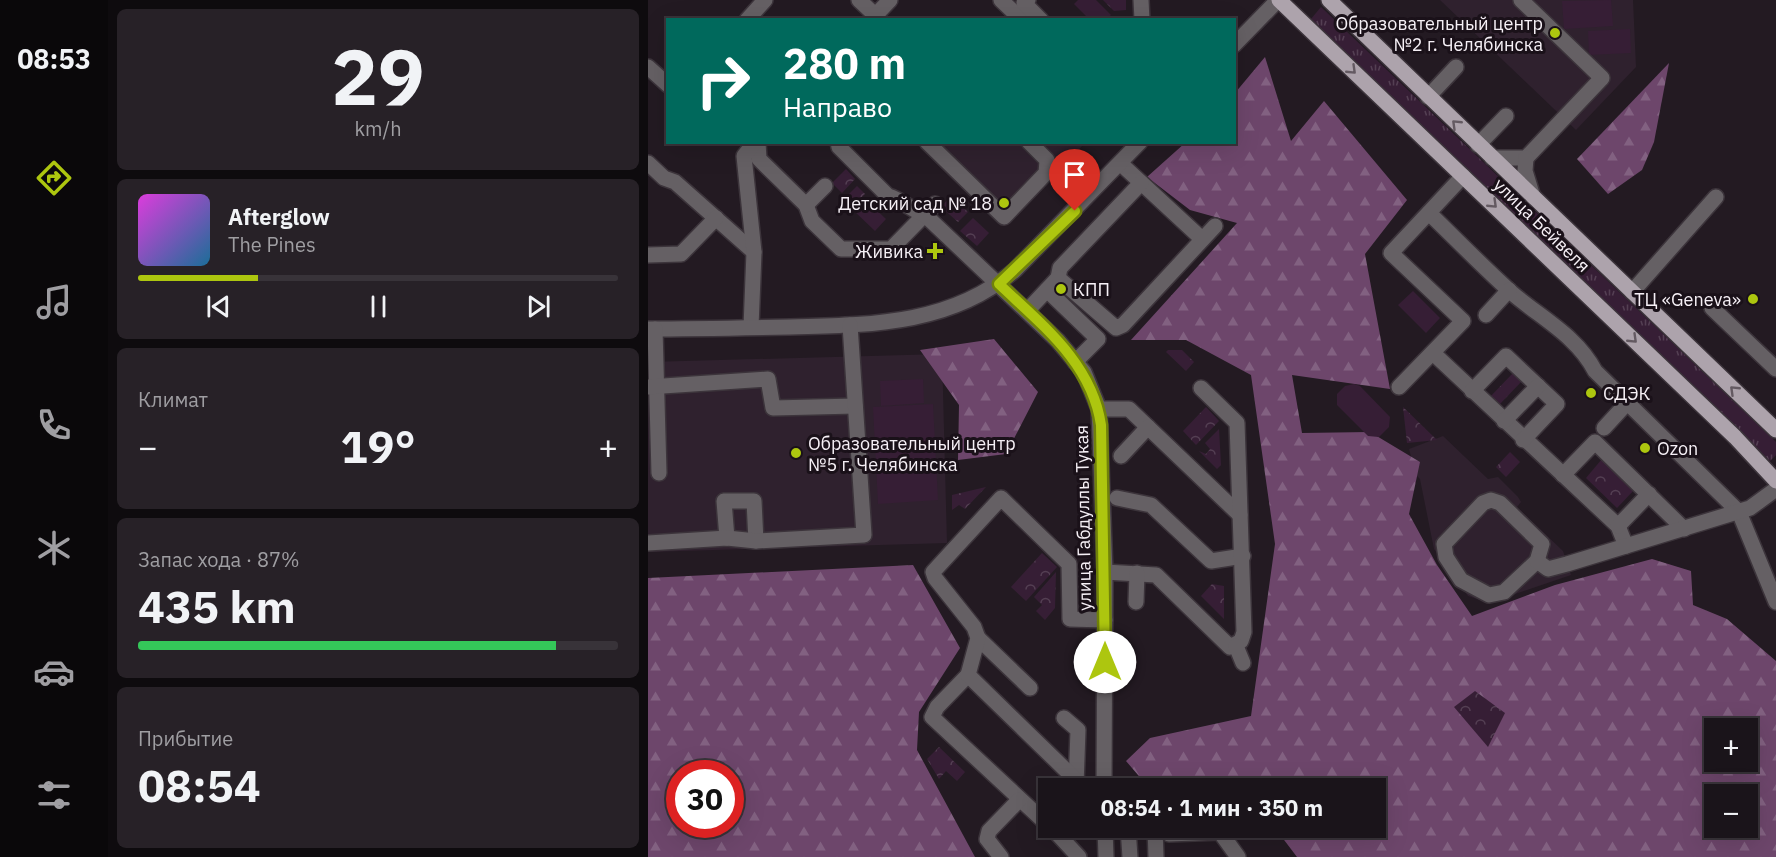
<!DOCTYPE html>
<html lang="ru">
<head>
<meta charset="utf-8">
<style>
	:root { --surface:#1a141a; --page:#272127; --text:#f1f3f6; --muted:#9f9ea2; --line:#383339; --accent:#adc60f }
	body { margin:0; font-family:"IBM Plex Sans",sans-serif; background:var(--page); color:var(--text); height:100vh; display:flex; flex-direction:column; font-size:22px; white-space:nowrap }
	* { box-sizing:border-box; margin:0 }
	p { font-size:20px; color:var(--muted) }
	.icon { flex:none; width:33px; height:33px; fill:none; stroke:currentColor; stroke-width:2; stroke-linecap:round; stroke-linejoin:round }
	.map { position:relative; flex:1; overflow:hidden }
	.details { display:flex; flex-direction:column; gap:9px; padding:9px; background:#0e0b0e; width:540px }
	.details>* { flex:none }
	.guide { position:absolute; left:18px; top:18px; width:570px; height:126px; border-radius:0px; box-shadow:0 6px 24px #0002,0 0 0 2px var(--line); background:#00695c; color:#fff; overflow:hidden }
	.buttons { position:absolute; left:1056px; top:718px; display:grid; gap:12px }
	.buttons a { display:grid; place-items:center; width:54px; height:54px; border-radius:0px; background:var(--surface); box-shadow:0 6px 24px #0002,0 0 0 2px var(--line); font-size:30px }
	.speed { position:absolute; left:18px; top:760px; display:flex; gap:12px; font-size:30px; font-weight:700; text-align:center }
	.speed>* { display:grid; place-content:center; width:78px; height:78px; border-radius:50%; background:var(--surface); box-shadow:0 6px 24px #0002,0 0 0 2px var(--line); line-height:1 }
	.speed .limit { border:9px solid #d22; background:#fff; color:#111 }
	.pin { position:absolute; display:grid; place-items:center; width:51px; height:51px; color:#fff; margin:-62px -26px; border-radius:50% 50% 50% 0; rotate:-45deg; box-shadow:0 0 6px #0007 }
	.pin .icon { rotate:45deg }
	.me { position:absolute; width:66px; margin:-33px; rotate:0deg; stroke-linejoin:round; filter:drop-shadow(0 0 4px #0008) }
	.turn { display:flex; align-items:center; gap:21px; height:126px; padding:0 18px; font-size:27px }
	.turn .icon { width:78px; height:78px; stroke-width:2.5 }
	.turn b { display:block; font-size:42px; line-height:51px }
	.big { font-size:45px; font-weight:800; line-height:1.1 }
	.details .tile { flex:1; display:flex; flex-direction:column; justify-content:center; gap:9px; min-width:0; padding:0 21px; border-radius:9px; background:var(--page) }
	.details .dial { align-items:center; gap:0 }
	.dial b { font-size:78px; line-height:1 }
	.song { display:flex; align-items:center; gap:18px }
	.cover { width:72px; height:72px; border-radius:9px; background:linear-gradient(135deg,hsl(300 70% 55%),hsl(200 70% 35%)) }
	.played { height:6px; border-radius:3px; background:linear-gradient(90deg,var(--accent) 25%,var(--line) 25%) }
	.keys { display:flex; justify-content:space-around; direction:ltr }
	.heat { display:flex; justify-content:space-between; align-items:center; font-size:33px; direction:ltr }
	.charge { height:9px; border-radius:4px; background:linear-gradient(90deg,#34c759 87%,var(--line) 0) }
	.trip { position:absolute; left:390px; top:778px; width:348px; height:60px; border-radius:0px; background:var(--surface); box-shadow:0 6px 24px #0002,0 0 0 2px var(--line); font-weight:800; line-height:60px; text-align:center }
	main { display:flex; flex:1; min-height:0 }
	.tabs { display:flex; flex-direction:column; width:108px; justify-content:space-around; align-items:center; background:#0a080a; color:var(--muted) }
	.tabs .icon { width:42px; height:42px }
	.tabs .current { color:var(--accent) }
	.tabs b { font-size:27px; color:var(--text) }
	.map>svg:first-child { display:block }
	.built { fill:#2f212e }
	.grass { fill:url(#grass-tufts) }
	.forest { fill:url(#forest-firs); fill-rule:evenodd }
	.park { fill:url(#park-crowns) }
	.garden { fill:#361e35 }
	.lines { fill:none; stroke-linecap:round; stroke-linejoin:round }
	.minor-casing { stroke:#3c343b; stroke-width:18 }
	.major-casing { stroke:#3c343b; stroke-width:18 }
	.minor { stroke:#656064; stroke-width:15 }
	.major { stroke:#ada3ac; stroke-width:15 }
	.oneway { stroke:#645a62 }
	.route-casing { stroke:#70810a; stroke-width:15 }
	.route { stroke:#adc60f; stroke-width:10 }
	.poi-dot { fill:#adc60f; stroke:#1a1119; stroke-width:2 }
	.labels { text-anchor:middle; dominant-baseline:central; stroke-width:6; stroke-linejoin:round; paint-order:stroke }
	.poi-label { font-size:18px; fill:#f6f0f6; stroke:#1a1119; text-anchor:end }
	.street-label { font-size:18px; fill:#f6f0f6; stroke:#1a1119 }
</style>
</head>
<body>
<main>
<nav class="tabs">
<b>08:53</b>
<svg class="icon current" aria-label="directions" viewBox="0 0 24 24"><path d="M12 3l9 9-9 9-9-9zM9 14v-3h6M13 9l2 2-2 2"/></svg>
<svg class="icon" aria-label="music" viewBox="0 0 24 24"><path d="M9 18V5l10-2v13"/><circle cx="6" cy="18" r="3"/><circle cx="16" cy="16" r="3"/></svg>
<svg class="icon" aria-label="phone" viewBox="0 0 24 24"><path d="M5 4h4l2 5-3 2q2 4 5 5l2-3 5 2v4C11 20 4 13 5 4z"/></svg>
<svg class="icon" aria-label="climate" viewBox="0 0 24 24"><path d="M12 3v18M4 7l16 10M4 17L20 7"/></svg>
<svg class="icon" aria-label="car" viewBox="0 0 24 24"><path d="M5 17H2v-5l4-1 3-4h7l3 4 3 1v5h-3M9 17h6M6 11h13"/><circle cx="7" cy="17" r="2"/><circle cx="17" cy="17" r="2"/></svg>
<svg class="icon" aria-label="filters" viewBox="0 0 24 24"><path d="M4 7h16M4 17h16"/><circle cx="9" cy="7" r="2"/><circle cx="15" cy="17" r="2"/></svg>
</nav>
<section class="details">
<div class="tile dial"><b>29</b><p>km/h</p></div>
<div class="tile">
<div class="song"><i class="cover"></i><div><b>Afterglow</b><p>The Pines</p></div></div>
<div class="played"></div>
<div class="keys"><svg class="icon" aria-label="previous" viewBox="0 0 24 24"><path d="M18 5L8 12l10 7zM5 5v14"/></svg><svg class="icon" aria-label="pause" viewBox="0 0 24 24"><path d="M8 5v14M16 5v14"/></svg><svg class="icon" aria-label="next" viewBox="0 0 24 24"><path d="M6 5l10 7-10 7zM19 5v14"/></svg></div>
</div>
<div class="tile"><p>Климат</p>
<div class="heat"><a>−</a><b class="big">19°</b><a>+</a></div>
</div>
<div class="tile"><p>Запас хода · 87%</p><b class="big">435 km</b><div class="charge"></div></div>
<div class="tile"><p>Прибытие</p><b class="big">08:54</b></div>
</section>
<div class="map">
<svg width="1128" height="857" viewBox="0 0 1128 857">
	<defs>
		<pattern id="grass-tufts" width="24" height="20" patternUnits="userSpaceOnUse" patternTransform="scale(1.5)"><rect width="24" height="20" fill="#361e35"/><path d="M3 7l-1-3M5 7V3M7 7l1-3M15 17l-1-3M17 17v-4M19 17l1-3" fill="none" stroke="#543f53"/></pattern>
		<pattern id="forest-firs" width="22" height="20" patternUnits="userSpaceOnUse" patternTransform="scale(1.5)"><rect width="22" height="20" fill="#6d466b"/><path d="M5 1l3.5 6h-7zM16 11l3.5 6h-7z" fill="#826181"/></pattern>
		<pattern id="park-crowns" width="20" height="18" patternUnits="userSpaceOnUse" patternTransform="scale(1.5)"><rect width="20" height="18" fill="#361e35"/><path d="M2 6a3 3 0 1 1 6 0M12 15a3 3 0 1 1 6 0" fill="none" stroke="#543f53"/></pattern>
	</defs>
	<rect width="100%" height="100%" fill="#231a22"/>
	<g class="built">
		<polygon points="792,0 985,0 988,67 928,130"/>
		<polygon points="270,143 437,143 357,226"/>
		<polygon points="294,354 299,543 0,552 0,362"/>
		<polygon points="795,436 840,479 850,477 870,497 873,502 869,507 915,551 923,575 841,603 820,596 786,549 772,479 768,475 761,449"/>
	</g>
	<polygon class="grass" points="673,7 1128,442 1128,455 1122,461 663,19"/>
	<g class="forest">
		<path d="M617 57 643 141 676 101 759 200 717 254 742 389 644 375 654 433 722 432 772 462 761 514 789 565 824 616 907 585 1004 559 1043 571 1045 605 1079 619 1128 661V857H649L627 828H728V789H502L478 761 502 738 603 716 627 544 603 375 538 340H483L589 223 542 210 499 177 537 143 586 142 587 93ZM1066 729H1100V762H1066ZM1066 795H1100V828H1066Z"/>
		<polygon points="1021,63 1006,142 994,170 960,194 929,159"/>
		<polygon points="346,339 390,392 358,454 310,460 311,405 272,350"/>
		<path d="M265 565 312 648 271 712 269 750 327 857H0V578ZM32 774H82V825H32Z"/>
	</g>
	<g class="park">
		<polygon points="455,0 478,0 478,10 466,11"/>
		<polygon points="198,169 207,179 194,193 184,183"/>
		<polygon points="209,186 217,194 204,207 196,199"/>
		<polygon points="303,196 320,212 310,222 293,207"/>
		<polygon points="325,218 341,233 329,246 312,231"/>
		<polygon points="520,350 534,350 546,362 538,371 518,352"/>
		<polygon points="866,372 875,380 850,406 841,398"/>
		<polygon points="558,407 571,421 548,445 535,431"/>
		<polygon points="755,407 789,440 759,443"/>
		<polygon points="571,429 573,465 569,469 551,451 558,454 562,449 557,443"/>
		<polygon points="862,452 872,462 858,477 848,467"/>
		<polygon points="954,459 986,490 969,508 938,478"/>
		<polygon points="338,487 317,509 311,505 304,510 304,495"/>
		<polygon points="394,553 409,567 378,601 363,587"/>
		<polygon points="408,572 407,608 397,620 388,611 394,605 386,597"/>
		<polygon points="564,584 576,586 576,619 553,596"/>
		<polygon points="827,691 857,713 840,747 806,707"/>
		<polygon points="291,747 317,772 309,781 298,771 291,779 279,759"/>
	</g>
	<g class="garden">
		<polygon points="430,0 448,0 463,15 458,19 441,19 426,4"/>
		<polygon points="963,0 965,26 916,29 914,1"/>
		<polygon points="982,29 983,53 941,55 940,31"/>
		<polygon points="216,198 238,219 227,231 205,210"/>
		<polygon points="765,291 792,318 778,333 750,305"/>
		<polygon points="275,379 276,403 233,406 232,381"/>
		<polygon points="706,384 712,386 742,417 741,427 731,437 720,436 689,405 689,394 697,386"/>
		<polygon points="285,404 290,500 230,504 225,407"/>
	</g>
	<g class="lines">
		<defs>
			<g id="minor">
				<polyline points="211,0 227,15"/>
				<polyline points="353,0 374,20"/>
				<polyline points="380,0 376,3 393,20"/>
				<polyline points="493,0 494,20"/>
				<polyline points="99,20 117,0"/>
				<polyline points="223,20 242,0"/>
				<polyline points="586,45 630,0"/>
				<polyline points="0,67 20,85"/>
				<polyline points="780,97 808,67"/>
				<polyline points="110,142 111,159 158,205 164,221 193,249 243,249 287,204"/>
				<path d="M190 142 191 147 240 196C254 200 263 210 277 215L410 341 436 372 451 409 457 572 456 789"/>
				<polyline points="279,142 356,217 398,173 399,160 381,142"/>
				<polyline points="830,145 858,116"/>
				<polyline points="844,158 878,158 954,78 873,0"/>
				<polyline points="878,158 877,171 885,197"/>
				<polyline points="0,163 16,178 27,182 106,252"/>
				<polyline points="472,163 554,239"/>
				<polyline points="158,205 177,186"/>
				<path d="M781 213C808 239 835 267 864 293 893 318 929 336 947 371L1091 512 1128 602"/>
				<polyline points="0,255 33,254 68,218"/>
				<polyline points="410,278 412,268 493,183"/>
				<polyline points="399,290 450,339 427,362"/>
				<polyline points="984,292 1068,197"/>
				<polyline points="1064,308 1128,369"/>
				<polyline points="379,311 410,278 468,328 475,325 567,226"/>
				<polyline points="838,315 861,290"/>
				<polyline points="103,327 106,252 96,156 107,142"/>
				<path d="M0 329C47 329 95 328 142 327 222 325 303 325 367 270L492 142"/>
				<polyline points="7,329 11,473"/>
				<polyline points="785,353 970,526 978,546"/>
				<polyline points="0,387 120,379 125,408 207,406"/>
				<polyline points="751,387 815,321 743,253 815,176"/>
				<polyline points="824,391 858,356 909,404 875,440"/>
				<polyline points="451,409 481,409 592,515"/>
				<polyline points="856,421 890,386"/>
				<polyline points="956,428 979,403"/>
				<polyline points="473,456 500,427"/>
				<polyline points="915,475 947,442 1036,529"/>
				<polyline points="469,498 503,505 563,561 595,556"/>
				<polygon points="843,500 852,503 894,544 889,561 856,592 841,595 813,580 798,557 796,544 835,503"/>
				<polyline points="970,526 1001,494"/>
				<polyline points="79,538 76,501 106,501 108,541"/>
				<polyline points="0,543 79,538 108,541 216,535 202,325"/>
				<polyline points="889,561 900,569 919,564 1102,508 1128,489"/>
				<polyline points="457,572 508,575 582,647 593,641 596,632 589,423 553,388"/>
				<polyline points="488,602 489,573"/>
				<polyline points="330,638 382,688"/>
				<polyline points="588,646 595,663"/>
				<polyline points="320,675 289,707 284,717 400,825"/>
				<polyline points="416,718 430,730 428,786"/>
				<polyline points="429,781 320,675 330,638 326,627 287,578 285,572 353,498 421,564 422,619 457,620"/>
				<polyline points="404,828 431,857"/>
				<polyline points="457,828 458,857"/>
				<polyline points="480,828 482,857"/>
				<polyline points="507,828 508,857"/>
				<polyline points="515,828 521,834 572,832 590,857"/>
				<polyline points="353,857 339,839 341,831 371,800"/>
			</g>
			<g id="major">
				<polyline points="631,0 1087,437 1128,481"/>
				<polyline points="681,0 1128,430"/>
			</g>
		</defs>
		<use href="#minor" class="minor-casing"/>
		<use href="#major" class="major-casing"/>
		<use href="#minor" class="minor"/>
		<use href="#major" class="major"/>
	</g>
	<defs><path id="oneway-chevron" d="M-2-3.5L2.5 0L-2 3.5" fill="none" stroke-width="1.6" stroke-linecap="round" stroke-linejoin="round" transform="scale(1.5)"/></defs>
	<g class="oneway">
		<use href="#oneway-chevron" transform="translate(704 70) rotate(44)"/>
		<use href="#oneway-chevron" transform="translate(808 124) rotate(-136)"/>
		<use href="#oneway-chevron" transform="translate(845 204) rotate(44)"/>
		<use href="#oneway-chevron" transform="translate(985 339) rotate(44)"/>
		<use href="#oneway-chevron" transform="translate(1086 390) rotate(-136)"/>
	</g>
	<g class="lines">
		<defs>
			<path id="route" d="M427 211 351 284C394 325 444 363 453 425L457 662"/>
		</defs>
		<use href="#route" class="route-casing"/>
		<use href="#route" class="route"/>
	</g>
	<g class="poi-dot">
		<circle cx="907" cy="33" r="6"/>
		<circle cx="356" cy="203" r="6"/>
		<path d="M284 242h6v6h6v6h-6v6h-6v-6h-6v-6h6z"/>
		<circle cx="413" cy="289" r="6"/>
		<circle cx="1105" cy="299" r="6"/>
		<circle cx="943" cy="393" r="6"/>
		<circle cx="997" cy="448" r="6"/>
		<circle cx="148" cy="453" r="6"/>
	</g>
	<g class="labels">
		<g class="poi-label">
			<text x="895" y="23">Образовательный центр<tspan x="895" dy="21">№2 г. Челябинска</tspan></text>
			<text x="344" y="203">Детский сад № 18</text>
			<text x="275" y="251">Живика</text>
			<text x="425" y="289" text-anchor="start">КПП</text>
			<text x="1093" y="299">ТЦ «Geneva»</text>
			<text x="955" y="393" text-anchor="start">СДЭК</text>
			<text x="160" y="443" text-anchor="start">Образовательный центр<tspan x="160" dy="21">№5 г. Челябинска</tspan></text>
			<text x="1009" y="448" text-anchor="start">Ozon</text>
		</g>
		<g class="street-label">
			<text transform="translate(894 225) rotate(44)">улица Бейвеля</text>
			<text transform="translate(435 518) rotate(-91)">улица Габдуллы Тукая</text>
		</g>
	</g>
</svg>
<div class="buttons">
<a>+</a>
<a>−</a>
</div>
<div class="speed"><div class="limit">30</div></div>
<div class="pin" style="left:427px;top:211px;background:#d93025"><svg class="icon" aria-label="arrive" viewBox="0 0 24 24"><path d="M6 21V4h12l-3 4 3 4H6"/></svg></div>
<svg class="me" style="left:457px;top:662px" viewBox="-20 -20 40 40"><circle r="19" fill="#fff"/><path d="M0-13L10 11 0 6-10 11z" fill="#adc60f"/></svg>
<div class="trip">08:54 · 1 мин · 350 m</div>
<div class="guide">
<div class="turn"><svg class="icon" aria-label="right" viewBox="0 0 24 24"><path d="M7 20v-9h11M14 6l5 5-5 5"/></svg><div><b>280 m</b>Направо</div></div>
</div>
</div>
</main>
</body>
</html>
